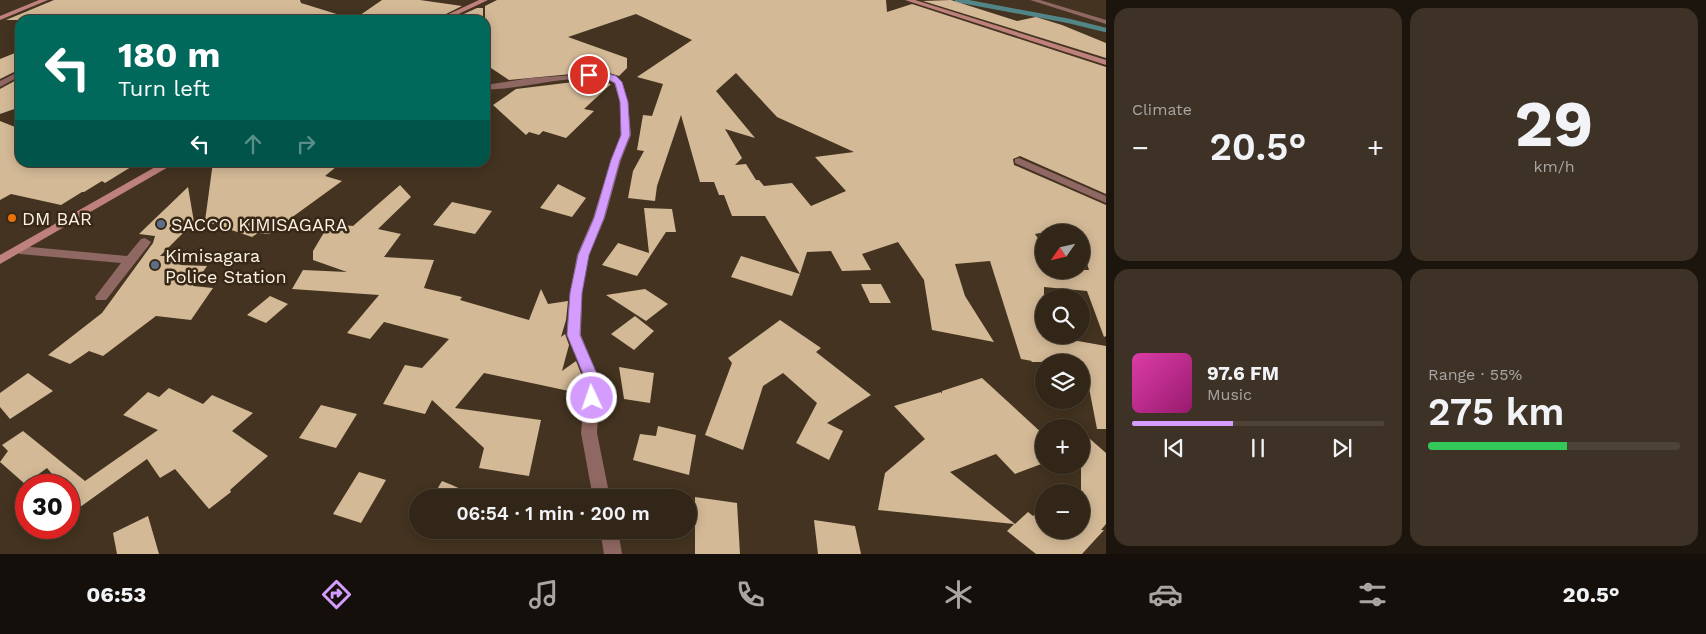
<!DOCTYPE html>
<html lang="en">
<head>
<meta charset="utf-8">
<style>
	:root { --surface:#322618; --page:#3d3225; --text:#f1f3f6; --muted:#a8a5a2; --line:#4d4337; --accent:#d39cfd }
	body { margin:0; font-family:"Work Sans",sans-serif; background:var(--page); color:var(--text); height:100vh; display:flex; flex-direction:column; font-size:19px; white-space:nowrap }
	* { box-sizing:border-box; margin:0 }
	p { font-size:16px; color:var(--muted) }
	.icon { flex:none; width:28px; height:28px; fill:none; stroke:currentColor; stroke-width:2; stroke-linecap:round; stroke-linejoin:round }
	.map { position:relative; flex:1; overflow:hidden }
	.sheet { display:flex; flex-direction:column; gap:8px; padding:8px; background:#1c150d; width:600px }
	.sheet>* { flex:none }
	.top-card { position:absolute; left:15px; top:15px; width:475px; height:152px; border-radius:15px; box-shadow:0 2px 12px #0003,0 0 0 1px var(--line); background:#00695c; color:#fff; overflow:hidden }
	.needle { width:32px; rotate:236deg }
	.controls { position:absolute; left:1035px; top:224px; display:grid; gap:10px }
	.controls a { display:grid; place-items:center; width:55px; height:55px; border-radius:50%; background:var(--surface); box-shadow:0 2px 12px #0003,0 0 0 1px var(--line); font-size:25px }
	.speed { position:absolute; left:15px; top:474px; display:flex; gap:10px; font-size:25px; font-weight:700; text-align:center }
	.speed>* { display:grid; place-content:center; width:65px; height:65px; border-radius:50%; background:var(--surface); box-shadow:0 2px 12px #0003,0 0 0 1px var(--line); line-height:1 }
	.speed .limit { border:8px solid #d22; background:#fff; color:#111 }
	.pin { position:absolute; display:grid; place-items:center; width:42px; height:42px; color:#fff; margin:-21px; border:2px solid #fff; border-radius:50%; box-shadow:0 1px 5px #0007 }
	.me { position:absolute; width:55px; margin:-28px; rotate:357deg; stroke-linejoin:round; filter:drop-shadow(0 0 4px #0008) }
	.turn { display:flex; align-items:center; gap:18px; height:105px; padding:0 20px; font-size:22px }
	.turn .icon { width:65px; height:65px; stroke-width:2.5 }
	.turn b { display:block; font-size:35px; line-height:42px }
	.lanes { display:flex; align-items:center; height:48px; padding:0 20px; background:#0003; justify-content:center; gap:25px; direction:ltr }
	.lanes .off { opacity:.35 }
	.big { font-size:38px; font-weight:600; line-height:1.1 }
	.sheet .widget { flex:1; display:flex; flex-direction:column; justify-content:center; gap:8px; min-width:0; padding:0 18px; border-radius:15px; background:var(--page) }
	.sheet .dial { align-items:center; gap:0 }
	.dial b { font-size:65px; line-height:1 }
	.song { display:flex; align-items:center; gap:15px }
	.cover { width:60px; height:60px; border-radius:8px; background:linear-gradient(135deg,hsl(320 70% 55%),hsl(320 70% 35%)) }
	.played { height:5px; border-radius:2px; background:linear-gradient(90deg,var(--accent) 40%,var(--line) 40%) }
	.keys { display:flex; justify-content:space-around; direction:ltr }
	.heat { display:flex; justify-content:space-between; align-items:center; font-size:28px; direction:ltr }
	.charge { height:8px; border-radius:4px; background:linear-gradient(90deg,#34c759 55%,var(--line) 0) }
	.sheet .tiles { flex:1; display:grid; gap:8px; grid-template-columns:repeat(2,1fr) }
	.trip { position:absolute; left:409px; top:489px; width:288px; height:50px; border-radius:25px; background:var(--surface); box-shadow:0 2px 12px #0003,0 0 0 1px var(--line); font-weight:600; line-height:50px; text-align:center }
	.dock { display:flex; height:80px; justify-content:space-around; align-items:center; background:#140f0a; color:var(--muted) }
	.dock .icon { width:35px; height:35px }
	.dock .on { color:var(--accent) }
	.dock b { font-size:22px; color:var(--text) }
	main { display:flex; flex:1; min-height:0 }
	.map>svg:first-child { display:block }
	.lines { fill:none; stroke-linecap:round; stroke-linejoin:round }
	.stream { stroke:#518587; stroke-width:4.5 }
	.building { fill:#d3b996; fill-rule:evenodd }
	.street { fill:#8f6763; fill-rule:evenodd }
	.secondary { fill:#bf817b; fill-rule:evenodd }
	.route { fill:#d39cfd; stroke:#8965a4 }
	.food-dot { fill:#e8710a; stroke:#382916; stroke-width:2 }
	.service-dot { fill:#5c6f8a; stroke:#382916; stroke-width:2 }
	.labels { text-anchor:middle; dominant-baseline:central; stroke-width:5; stroke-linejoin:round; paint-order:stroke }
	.poi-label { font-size:18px; fill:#fdf2e6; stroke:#382916; text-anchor:start }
</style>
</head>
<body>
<main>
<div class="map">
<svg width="1106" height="554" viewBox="0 0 1106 554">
	<rect width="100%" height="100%" fill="#433320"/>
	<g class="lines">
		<polyline class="stream" points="957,0 1069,21 1106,30"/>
	</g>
	<g class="building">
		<polygon points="54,0 300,0 301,3 343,16 342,20 6,20"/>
		<polygon points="382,0 420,0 462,6 434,20 353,20"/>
		<path d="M497 0H886L887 12 912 4 1106 67V194L1020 156 1013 159 1014 165 1106 205V336L1104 337 1087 291 1044 287V335L1106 346V429H1097L1084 362H1031L1032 361 1021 359 990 261 955 264 965 296 994 342 932 330 924 280 898 242 862 254 871 270 842 271 831 251 807 252 800 274 765 216H732L724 195H719L714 182H700L681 115 657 186 655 201 628 198 633 171 644 151 637 150 643 115 652 116 663 84 637 77 692 40 636 14 568 37 627 58V68L619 76 603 71 509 80 485 64V6ZM736 73 777 117 854 152 815 157 846 191 811 206 792 183 764 186 759 180H756L746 164 735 165 742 158 725 129 755 138 716 91ZM1076 226 1078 232H1081V243L1089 270H1044V247L1035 234Z"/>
		<polygon points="951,0 1017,21 1036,17 1062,25 1106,43 1106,58 923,1"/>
		<polygon points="477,8 483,8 483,20 462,20 457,17"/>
		<polygon points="20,51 20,69 0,79 0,59"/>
		<polygon points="20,78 20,107 0,114 0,89"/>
		<polygon points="590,80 611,84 584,109 594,111 566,138 543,131 539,135 529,132 526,135 493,105 516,89"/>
		<polygon points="0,121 20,129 20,162 139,162 105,183 102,181 84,192 82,192 61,205 11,194 0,200"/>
		<polygon points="213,162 342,162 325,176 342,181 269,234 258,233 252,237 205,221"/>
		<polygon points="558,184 586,198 572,217 540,208"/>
		<polygon points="400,185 411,197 378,229 401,234 384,257 434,260 424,288 462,297 460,300 529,320 541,289 548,304 568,301 566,320 561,337 565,334 569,345 562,371 576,361 584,381 583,394 484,373 455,408 541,420 529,476 479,468 484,448 432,400 425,414 383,404 405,365 422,368 449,339 384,322 370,339 347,333 379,295 292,289 303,270 347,272 313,260 313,251 329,224 353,226"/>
		<polygon points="188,187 194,222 160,256 186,256 180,265 207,266 193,286 213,288 191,320 156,316 103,356 89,351 70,364 48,355 102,313 153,243 155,236 139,234"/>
		<polygon points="452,202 492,211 475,234 433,225"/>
		<polygon points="644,208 672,209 676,232 666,232 637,276 602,265 618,243 649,253"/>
		<polygon points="741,256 800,274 792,296 731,277"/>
		<polygon points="861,284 881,284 891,303 870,303"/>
		<polygon points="645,289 668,304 646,321 606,295"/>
		<polygon points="270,296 288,304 266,323 247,315"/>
		<polygon points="635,316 654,331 634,350 611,334"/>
		<polygon points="780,320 821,348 816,352 871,395 827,423 843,431 829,460 796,443 817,403 783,373 763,386 743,450 705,435 732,363 728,358"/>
		<polygon points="619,367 654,373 650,403 624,399"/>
		<polygon points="28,373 53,391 10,419 0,407 0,393"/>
		<polygon points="982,378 1044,435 1044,463 1015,474 996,454 950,472 1015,524 1028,512 1033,516 1044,505 1044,530 1081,530 1081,431 1106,453 1106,524 1101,530 1104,530 1082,554 1036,554 1007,531 1014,524 878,510 885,473 925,439 894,406 941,392 942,394 942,391"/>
		<polygon points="169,388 203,404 212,395 253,413 232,431 268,456 230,490 231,492 209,509 175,469 160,478 147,459 69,515 69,485 61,485 47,468 25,484 0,462 8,451 2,445 23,431 85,481 158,430 123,415 148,392 159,397"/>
		<polygon points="321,405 357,414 336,448 299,438"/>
		<polygon points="658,426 696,435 689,475 633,460 640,434 656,436"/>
		<polygon points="359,472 386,480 361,523 333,514"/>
		<polygon points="442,481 452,485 480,498 432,498"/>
		<polygon points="695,497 737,503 740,554 695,554"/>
		<polygon points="148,516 159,554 117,554 113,533"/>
		<polygon points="814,520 855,526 861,554 818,554"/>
	</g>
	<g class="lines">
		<g class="street">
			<polygon points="1030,0 1040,0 1106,20 1106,24"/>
			<polygon points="445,15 449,15 460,20 450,20 445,17"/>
			<polygon points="20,71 20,76 0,87 0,81"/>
			<path d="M603 73 616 76 622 82 628 102 631 135 621 160 605 218 589 255 582 293 581 335 600 381 597 433 610 498H593L581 433 586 381 567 335 570 293 577 255 593 218 611 160 621 135 620 102 614 83C595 68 512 92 485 89V83L492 84 531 78Z"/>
			<polygon points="1019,158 1106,196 1106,203 1015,163 1015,159"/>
			<polygon points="145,238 151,242 149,245 106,300 96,300 95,297 121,263 20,254 14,250 20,246 127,256 141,239"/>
			<polygon points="600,530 618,530 622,554 604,554"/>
		</g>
		<g class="secondary">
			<polygon points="39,0 48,0 0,20 0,16"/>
			<polygon points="479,0 488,0 446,20 436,20"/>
			<polygon points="905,0 915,0 1106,60 1106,65"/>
			<polygon points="164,162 177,162 0,264 0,255"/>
		</g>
	</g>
	<polygon class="route" points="589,73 605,73 616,76 622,82 628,102 630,135 620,160 604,218 589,255 582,293 580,335 600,381 596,402 592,404 587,402 585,398 586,381 567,335 570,293 578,255 594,218 611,160 621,135 620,102 615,83 602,77 586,77 585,75"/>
	<circle class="food-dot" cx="12" cy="218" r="5"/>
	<g class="service-dot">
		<circle cx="161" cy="224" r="5"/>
		<circle cx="155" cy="265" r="5"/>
	</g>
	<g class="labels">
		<g class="poi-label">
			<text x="22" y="218">DM BAR</text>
			<text x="171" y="224">SACCO KIMISAGARA</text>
			<text x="165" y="255">Kimisagara<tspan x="165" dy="21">Police Station</tspan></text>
		</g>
	</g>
</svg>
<div class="controls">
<a><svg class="needle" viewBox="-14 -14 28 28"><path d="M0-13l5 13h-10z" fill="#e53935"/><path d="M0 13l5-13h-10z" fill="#a8a5a2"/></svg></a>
<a><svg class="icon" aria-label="search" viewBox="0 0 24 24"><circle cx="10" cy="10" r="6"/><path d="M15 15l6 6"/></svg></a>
<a><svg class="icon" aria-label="layers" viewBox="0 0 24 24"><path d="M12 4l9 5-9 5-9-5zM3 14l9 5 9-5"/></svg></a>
<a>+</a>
<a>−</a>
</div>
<div class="speed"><div class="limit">30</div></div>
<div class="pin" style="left:589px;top:75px;background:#d93025"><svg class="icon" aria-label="arrive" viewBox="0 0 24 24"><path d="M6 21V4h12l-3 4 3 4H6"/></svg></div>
<svg class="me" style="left:592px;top:398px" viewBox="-20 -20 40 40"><circle r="17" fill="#d39cfd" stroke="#fff" stroke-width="3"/><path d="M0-11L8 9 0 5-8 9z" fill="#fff"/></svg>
<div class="trip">06:54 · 1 min · 200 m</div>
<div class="top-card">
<div class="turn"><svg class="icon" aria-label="left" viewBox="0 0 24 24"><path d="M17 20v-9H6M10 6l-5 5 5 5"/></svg><div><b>180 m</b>Turn left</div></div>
<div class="lanes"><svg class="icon" aria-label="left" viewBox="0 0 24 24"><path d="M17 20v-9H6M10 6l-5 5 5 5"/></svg><svg class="icon off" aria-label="ahead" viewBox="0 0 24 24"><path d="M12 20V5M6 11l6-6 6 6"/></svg><svg class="icon off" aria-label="right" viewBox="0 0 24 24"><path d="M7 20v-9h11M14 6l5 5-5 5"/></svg></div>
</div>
</div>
<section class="sheet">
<div class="tiles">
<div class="widget"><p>Climate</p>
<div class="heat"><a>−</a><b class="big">20.5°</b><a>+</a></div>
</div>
<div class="widget dial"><b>29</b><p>km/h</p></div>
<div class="widget">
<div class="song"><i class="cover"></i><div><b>97.6 FM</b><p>Music</p></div></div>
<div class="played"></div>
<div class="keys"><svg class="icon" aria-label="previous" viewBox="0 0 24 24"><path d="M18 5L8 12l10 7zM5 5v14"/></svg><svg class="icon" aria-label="pause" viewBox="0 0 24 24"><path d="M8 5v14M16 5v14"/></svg><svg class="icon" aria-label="next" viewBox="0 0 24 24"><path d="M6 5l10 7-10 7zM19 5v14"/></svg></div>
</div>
<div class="widget"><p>Range · 55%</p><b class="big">275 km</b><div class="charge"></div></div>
</div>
</section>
</main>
<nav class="dock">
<b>06:53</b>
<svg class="icon on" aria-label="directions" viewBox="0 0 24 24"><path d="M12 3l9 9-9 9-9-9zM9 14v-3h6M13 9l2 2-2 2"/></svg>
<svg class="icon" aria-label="music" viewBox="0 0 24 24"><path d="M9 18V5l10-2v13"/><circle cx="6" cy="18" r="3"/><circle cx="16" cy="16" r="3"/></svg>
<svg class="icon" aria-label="phone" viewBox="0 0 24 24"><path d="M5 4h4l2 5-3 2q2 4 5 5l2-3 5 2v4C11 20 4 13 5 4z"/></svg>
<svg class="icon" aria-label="climate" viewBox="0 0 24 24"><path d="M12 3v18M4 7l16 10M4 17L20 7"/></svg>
<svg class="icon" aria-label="car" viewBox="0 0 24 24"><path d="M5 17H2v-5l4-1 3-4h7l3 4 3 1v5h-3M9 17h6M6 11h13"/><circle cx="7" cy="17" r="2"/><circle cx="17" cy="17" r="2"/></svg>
<svg class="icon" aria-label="filters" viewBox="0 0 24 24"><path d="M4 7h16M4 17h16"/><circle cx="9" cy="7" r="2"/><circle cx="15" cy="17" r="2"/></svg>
<b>20.5°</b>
</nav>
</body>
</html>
